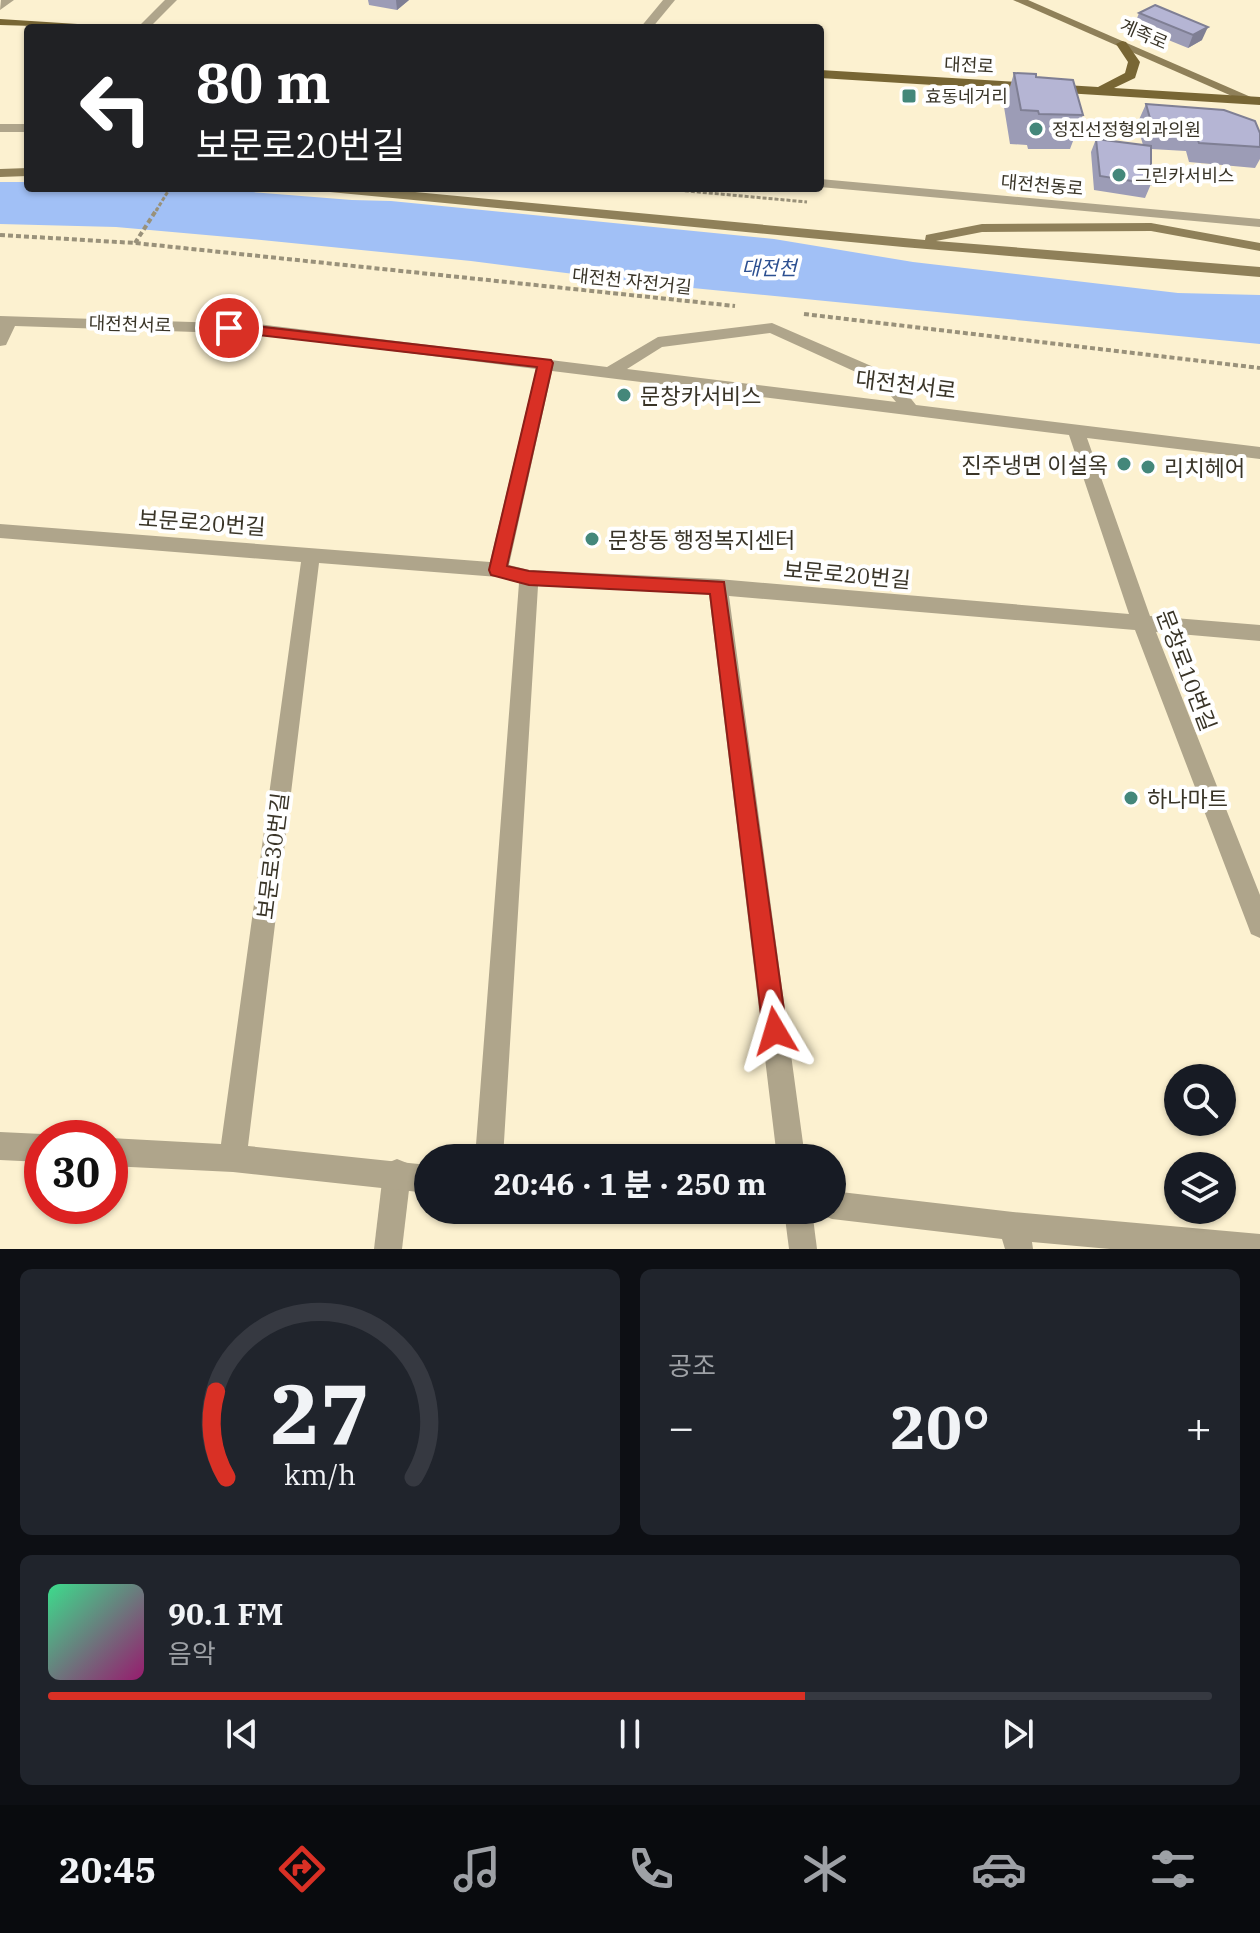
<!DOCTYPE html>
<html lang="ko">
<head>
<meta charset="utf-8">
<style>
	:root { --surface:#171b24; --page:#20242c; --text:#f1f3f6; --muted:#9ea1a6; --line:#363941; --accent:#d93025 }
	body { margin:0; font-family:"IBM Plex Serif","Noto Sans KR",serif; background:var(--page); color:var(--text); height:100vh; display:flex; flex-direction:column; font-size:30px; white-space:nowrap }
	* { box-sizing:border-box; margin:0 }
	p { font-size:26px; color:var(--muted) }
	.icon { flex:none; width:44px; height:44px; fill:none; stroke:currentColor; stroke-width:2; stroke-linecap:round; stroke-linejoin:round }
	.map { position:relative; height:1249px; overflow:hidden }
	.sheet { display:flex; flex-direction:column; gap:20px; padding:20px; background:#0d0f14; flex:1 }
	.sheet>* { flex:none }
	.top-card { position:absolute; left:24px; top:24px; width:800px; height:168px; border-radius:8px; box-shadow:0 2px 6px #0004; background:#202124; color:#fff; overflow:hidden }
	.buttons { position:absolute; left:1164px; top:1064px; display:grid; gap:16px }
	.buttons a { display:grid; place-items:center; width:72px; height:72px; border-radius:50%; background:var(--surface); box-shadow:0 2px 6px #0004; font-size:40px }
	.speed { position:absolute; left:24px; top:1120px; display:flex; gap:16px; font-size:40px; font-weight:700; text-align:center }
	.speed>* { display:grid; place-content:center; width:104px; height:104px; border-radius:50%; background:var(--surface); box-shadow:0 2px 6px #0004; line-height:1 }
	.speed .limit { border:12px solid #d22; background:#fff; color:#111 }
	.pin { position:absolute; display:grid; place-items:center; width:68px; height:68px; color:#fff; margin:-34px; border:4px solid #fff; border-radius:50%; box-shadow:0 2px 8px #0007 }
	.me { position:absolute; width:88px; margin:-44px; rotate:353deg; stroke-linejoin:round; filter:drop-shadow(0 0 6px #0008) }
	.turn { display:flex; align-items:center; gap:28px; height:168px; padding:0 40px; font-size:36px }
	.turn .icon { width:104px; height:104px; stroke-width:2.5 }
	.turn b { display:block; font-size:56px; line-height:68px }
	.big { font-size:60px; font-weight:800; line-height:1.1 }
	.sheet .tile { flex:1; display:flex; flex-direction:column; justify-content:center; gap:12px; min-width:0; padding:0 28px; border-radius:12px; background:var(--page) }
	.sheet .dial { align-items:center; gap:0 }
	.dial svg { height:208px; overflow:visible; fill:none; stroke:var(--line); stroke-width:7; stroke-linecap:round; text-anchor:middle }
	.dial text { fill:var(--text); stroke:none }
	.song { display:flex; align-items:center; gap:24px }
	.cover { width:96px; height:96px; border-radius:12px; background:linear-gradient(135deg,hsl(150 70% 55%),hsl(320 70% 35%)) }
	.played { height:8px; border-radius:4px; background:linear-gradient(90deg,var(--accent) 65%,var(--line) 65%) }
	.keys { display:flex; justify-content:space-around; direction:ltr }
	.heat { display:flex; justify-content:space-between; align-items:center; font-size:44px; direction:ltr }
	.sheet .tiles { flex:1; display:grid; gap:20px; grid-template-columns:1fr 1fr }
	.tile:last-child { grid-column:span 2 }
	.trip { position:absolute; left:414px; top:1144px; width:432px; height:80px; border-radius:40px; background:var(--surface); box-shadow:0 2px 6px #0004; font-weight:800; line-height:80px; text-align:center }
	.menu { display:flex; height:128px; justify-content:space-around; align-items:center; background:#090b0e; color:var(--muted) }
	.menu .icon { width:56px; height:56px }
	.menu .selected { color:var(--accent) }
	.menu b { font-size:36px; color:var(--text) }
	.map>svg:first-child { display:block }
	.water { fill:#a1c0f6 }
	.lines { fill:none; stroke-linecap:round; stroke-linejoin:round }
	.path-far1 { stroke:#99917a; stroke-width:3; stroke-dasharray:4 2; stroke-linecap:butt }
	.path { stroke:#99917a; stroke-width:4; stroke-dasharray:5 3; stroke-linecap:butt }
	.service { fill:#afa58b; fill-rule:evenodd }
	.minor { fill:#afa58b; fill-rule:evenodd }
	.secondary { fill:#8f8059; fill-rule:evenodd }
	.primary { fill:#786634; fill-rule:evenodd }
	.wall { fill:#9c9cb6 }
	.shaded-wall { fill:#7f7f94 }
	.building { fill:#b5b5d4; stroke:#7f7f94; stroke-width:2 }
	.route { fill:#d93025; stroke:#8d1f18; stroke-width:2 }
	.poi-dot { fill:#44877a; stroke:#fff; stroke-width:3 }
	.labels { text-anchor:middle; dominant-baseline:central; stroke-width:8; stroke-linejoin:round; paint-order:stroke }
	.far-street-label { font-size:18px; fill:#393427; stroke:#fff }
	.far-poi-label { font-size:18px; fill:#393427; stroke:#fff; text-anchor:start }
	.far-water-label { font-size:20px; font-style:italic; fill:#2d5091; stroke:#fff }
	.street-label { font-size:22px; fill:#393427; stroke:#fff }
	.poi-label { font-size:22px; fill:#393427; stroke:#fff; text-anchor:start }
</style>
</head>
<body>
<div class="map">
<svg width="1260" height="1249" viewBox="0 0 1260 1249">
	<rect width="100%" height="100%" fill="#fcf1d0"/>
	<polygon class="water" points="0,182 28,182 28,188 201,188 352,200 391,201 774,239 913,262 1178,293 1260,295 1260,344 662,285 471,261 251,239 116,227 0,224"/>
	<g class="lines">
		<g class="path-far1">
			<polyline points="284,188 307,190"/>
			<polyline points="655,188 807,202"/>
			<polyline points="156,211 170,188"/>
		</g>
		<g class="path">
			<polyline points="0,235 135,243 735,306"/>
			<polyline points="135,243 157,209"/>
			<polyline points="804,314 1260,368"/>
		</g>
		<g class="service">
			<polygon points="165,0 177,0 149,28 137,28"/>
			<polygon points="397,1159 407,1163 411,1173 402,1249 374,1249 383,1173 387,1163"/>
		</g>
		<g class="minor">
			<polygon points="14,0 0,10 1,0"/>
			<polygon points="663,0 675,0 652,28 640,28"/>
			<rect x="0" y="124" width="28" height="8"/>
			<polygon points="820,179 1260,219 1260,227 820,187"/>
			<path d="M0 316 258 324 607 367 658 337 772 323 892 375 916 405 1260 447V459L1087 438 1150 616 1260 625V641L1156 632 1260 895V938L1251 934 1248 926 1135 630 729 596 805 1158H777L709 594 538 586 503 1158H475L519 583 498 577 319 563 248 1146 428 1165V1193L233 1172 110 1166V1138L221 1144 301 562 0 538V524L490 562 536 369 258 334 15 326 6 345 0 346ZM770 333 880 383 896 402 627 369 662 347ZM552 371 1069 435 1129 614 718 579 529 570 509 565Z"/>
			<polygon points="0,1132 42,1134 51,1138 42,1138 42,1162 0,1160"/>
			<polygon points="832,1191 1013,1212 1260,1234 1260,1249 1110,1249 1032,1242 1033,1249 1005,1249 1002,1239 832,1219 822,1215 820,1210 832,1210"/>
			<polygon points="784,1210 812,1210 817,1249 789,1249"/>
		</g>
		<g class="secondary">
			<polygon points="1013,0 1028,0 1260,101 1250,104"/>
			<polygon points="28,168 28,176 0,177 0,169"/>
			<polygon points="323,188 373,188 925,240 926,235 982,224 1151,223 1260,243 1260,251 1151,231 982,232 936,241 1260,267 1260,277 903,247 330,192"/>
		</g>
		<g class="primary">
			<polygon points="0,19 93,25 99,28 0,25"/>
			<polygon points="1122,41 1126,42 1140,62 1135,78 1114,88 1260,97 1260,105 820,78 820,70 1098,87 1125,73 1128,62 1116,44"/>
		</g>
	</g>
	<g class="wall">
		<polygon points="368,0 409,0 397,10 369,5"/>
		<polygon points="1155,5 1202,40 1188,48 1134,26 1139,13"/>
		<polygon points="1014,73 1036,77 1083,115 1070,149 1028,149 1027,145 1010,144 1004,107"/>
		<polygon points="1146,104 1260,133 1260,159 1255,168 1189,162 1186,151 1151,149 1151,184 1145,198 1094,190 1091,152 1096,139 1143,145 1137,124"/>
	</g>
	<g class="shaded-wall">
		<polygon points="396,0 409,0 397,10"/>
		<polygon points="1208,27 1202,40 1188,48 1193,35"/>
	</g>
	<g class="building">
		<polygon points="1155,5 1208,27 1193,35 1139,13"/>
		<polygon points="1014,73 1036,74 1036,77 1073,80 1083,115 1039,114 1038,111 1021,110"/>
		<polygon points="1146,104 1224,110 1255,121 1260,133 1260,147 1199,143 1195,132 1153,129"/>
		<polygon points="1096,139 1151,146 1151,184 1100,176"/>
	</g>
	<polygon class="route" points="229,323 551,360 553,363 507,566 529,571 724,582 787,1031 783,1040 775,1043 767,1040 763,1031 710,594 529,585 491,575 489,570 537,367 224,331 221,328"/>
	<g class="poi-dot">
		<rect x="901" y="88" width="16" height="16" rx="4"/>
		<circle cx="1036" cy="129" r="8"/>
		<circle cx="1119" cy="175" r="8"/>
		<circle cx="624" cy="395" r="8"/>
		<circle cx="1124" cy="464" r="8"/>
		<circle cx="1148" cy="467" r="8"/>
		<circle cx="592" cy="539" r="8"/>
		<circle cx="1131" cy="798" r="8"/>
	</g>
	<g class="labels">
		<g class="far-street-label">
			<text transform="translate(1144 34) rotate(23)">계족로</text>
			<text transform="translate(969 65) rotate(3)">대전로</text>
			<text transform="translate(1042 185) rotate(5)">대전천동로</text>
			<text transform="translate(632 281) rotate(6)">대전천 자전거길</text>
			<text transform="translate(130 324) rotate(2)">대전천서로</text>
		</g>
		<g class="far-poi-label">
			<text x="925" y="96">효동네거리</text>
			<text x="1052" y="129">정진선정형외과의원</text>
			<text x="1135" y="175">그린카서비스</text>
		</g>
		<g class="far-water-label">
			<text x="769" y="267">대전천</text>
		</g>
		<g class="street-label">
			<text transform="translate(906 384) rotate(7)">대전천서로</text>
			<text transform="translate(202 522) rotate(4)">보문로20번길</text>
			<text transform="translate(847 574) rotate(5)">보문로20번길</text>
			<text transform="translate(1187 670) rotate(69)">문창로10번길</text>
			<text transform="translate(272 856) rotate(-83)">보문로30번길</text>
		</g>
		<g class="poi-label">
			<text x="640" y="395">문창카서비스</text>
			<text x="1108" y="464" text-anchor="end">진주냉면 이설옥</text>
			<text x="1164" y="467">리치헤어</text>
			<text x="608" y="539">문창동 행정복지센터</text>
			<text x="1147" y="798">하나마트</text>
		</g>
	</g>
</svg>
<div class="buttons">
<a><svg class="icon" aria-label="search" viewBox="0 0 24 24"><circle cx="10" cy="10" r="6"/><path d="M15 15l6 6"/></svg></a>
<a><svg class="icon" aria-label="layers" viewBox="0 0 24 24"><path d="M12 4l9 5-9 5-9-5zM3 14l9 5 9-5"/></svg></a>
</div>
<div class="speed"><div class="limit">30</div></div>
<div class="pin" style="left:229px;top:328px;background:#d93025"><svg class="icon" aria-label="arrive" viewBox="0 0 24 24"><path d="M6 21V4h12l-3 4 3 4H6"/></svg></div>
<svg class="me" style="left:775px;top:1031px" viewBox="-20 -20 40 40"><path d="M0-17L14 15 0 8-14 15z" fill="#d93025" stroke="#fff" stroke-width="4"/></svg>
<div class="trip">20:46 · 1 분 · 250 m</div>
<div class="top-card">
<div class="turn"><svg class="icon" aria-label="left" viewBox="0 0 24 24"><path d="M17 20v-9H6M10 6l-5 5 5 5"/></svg><div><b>80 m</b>보문로20번길</div></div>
</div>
</div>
<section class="sheet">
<div class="tiles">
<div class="tile dial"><svg viewBox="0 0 100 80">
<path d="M14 69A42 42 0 1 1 86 69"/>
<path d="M14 69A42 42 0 0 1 10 36" stroke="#d93025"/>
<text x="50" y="56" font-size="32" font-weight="700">27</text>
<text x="50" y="72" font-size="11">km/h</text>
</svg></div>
<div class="tile"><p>공조</p>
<div class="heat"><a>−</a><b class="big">20°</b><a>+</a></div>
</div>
<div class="tile">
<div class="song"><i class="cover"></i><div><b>90.1 FM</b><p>음악</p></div></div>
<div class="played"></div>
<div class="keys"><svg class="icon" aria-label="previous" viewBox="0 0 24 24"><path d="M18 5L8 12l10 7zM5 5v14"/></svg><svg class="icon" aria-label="pause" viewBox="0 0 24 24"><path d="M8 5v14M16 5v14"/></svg><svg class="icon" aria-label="next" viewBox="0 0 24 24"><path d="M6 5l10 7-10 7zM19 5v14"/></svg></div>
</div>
</div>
</section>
<nav class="menu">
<b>20:45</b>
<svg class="icon selected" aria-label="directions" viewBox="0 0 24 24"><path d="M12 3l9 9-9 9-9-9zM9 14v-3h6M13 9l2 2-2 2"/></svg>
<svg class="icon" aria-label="music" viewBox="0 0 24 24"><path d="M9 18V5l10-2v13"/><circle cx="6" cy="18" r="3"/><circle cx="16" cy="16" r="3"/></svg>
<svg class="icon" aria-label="phone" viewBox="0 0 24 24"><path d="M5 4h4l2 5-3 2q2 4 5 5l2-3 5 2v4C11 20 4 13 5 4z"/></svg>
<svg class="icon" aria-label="climate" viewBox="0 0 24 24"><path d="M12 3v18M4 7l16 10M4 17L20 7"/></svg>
<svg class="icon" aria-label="car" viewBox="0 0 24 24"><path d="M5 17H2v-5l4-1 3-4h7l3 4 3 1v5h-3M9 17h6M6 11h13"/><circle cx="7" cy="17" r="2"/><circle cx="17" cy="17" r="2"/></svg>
<svg class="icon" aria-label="filters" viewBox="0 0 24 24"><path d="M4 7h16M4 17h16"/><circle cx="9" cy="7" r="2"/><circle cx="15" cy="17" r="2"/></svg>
</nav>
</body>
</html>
